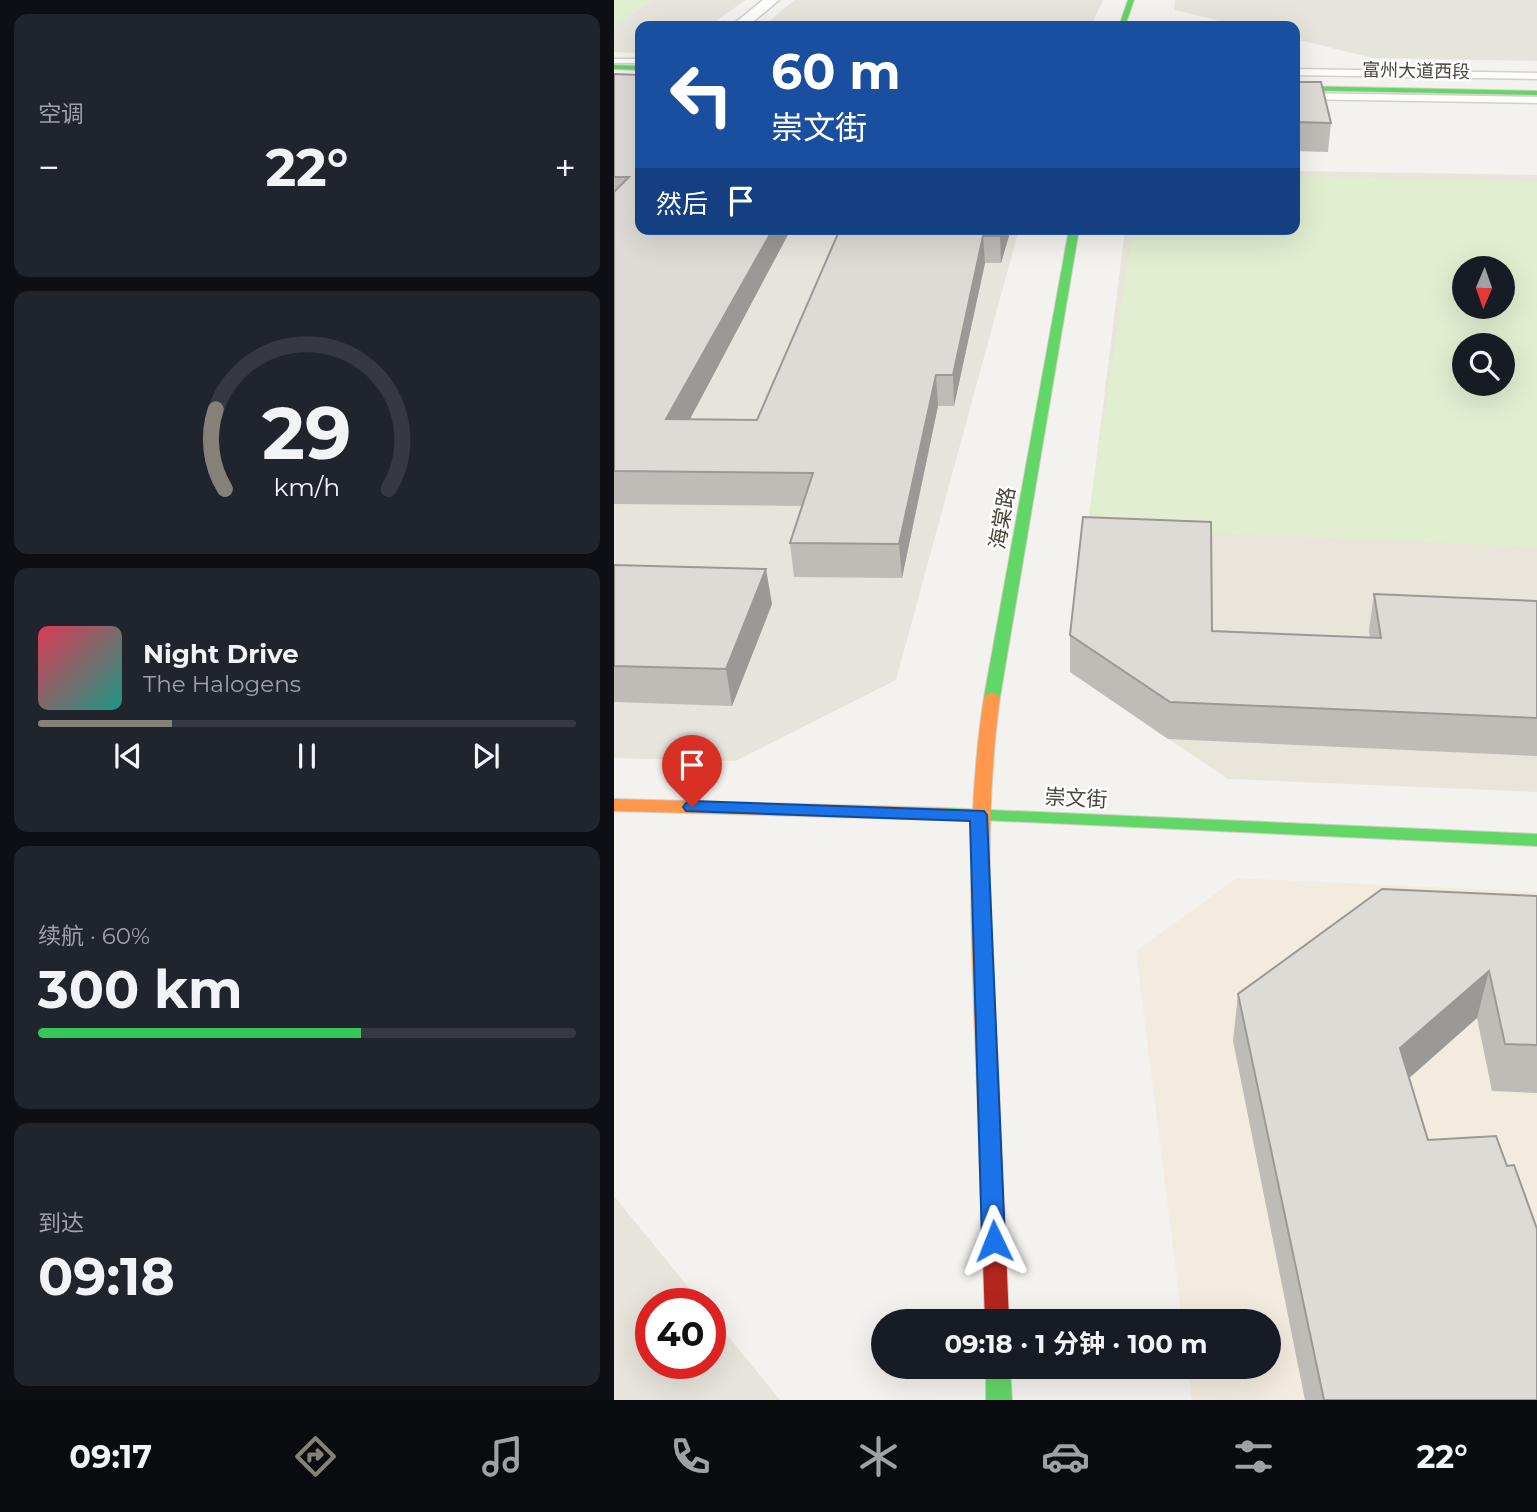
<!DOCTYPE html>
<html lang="zh">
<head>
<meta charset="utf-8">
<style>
	:root { --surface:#171b24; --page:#20242c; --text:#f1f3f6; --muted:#9ea1a6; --line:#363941; --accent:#868178 }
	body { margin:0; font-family:Montserrat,"Noto Sans SC",sans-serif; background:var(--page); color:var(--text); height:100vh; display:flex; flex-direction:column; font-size:26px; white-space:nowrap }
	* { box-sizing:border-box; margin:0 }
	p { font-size:23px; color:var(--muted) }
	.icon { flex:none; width:38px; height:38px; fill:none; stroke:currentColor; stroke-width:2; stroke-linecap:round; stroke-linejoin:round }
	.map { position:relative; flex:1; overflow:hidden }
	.drawer { display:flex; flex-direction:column; gap:14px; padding:14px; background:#0d0f14; width:614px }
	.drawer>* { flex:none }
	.hud { position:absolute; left:21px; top:21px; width:665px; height:214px; border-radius:14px; box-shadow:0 7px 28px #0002; background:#1a4fa0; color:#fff; overflow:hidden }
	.needle { width:46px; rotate:182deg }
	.tools { position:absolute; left:838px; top:256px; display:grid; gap:14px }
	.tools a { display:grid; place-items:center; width:63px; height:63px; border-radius:50%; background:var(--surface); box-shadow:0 7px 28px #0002; font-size:35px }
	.speed { position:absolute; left:21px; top:1288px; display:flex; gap:14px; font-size:35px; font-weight:700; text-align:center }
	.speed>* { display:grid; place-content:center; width:91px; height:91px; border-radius:50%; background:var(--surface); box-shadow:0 7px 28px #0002; line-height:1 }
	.speed .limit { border:10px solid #d22; background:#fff; color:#111 }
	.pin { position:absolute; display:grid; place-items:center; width:60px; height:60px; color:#fff; margin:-72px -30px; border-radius:50% 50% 50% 0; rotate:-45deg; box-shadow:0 0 7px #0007 }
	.pin .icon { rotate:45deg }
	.me { position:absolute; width:77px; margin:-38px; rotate:358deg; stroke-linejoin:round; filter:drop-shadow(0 0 5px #0008) }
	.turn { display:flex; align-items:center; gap:24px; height:147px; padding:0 21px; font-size:32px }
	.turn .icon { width:91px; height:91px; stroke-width:2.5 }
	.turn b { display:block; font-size:49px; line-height:60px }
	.then { display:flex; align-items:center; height:66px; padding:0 21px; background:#0003; gap:14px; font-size:26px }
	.big { font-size:52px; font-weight:700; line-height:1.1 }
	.drawer .tile { flex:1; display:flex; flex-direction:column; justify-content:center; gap:10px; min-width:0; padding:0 24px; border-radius:14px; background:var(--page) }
	.drawer .dial { align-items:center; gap:0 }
	.dial svg { height:182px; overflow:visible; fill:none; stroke:var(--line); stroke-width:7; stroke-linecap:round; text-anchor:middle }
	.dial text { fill:var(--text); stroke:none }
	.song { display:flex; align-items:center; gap:21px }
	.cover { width:84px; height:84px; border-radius:10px; background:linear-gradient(135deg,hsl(350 70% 55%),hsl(170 70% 35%)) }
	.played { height:7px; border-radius:4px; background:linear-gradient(90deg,var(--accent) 25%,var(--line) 25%) }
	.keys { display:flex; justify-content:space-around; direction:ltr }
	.heat { display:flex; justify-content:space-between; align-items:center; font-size:38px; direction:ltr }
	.charge { height:10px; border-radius:5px; background:linear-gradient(90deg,#34c759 60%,var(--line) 0) }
	.trip { position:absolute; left:257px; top:1309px; width:410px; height:70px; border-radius:35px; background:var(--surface); box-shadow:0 7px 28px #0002; font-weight:700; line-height:70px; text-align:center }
	.menu { display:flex; height:112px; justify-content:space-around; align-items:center; background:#090b0e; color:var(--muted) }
	.menu .icon { width:49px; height:49px }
	.menu .on { color:var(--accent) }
	.menu b { font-size:32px; color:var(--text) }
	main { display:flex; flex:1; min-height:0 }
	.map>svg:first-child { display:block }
	.residential { fill:#e7e4dc }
	.commercial { fill:#f3ebdf }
	.education { fill:#eae5da; fill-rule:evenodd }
	.green { fill:#e1eecf; fill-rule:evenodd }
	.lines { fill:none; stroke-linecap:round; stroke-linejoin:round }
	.lane-casing { stroke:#d2d0cb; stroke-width:3 }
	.street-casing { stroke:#d2d0cb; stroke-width:3 }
	.fast-casing { stroke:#d3cfc5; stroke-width:2 }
	.slow-casing { stroke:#d3cfc5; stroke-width:2 }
	.jam-casing { stroke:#d3cfc5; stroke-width:2 }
	.lane { fill:#fdfdfc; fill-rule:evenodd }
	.street { fill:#fdfdfc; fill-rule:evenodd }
	.fast { fill:#63d668; fill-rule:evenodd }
	.slow { fill:#ff974d; fill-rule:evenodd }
	.jam { fill:#b3261e; fill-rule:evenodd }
	.wall { fill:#bfbcb8 }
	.shaded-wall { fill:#9b9996 }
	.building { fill:#dedbd6; stroke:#9b9996; stroke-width:2 }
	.route { fill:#1a73e8; stroke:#114b97; stroke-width:2 }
	.labels { text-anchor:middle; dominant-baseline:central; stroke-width:5; stroke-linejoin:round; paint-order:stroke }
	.far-street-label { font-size:18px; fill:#4b4439; stroke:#fff }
	.street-label { font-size:21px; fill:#4b4439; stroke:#fff }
</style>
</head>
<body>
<main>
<section class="drawer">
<div class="tile"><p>空调</p>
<div class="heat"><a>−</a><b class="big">22°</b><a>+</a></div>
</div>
<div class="tile dial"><svg viewBox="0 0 100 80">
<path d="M14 69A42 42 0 1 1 86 69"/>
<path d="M14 69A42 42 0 0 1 10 34" stroke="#868178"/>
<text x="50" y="56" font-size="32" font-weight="700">29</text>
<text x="50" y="72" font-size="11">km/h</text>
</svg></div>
<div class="tile">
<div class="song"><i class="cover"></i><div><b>Night Drive</b><p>The Halogens</p></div></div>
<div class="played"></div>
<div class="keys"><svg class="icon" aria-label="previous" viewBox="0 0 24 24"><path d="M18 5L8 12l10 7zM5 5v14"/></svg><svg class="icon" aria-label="pause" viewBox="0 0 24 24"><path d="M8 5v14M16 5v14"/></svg><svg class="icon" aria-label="next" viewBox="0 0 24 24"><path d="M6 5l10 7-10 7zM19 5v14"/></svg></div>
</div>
<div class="tile"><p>续航 · 60%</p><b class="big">300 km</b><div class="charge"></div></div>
<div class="tile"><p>到达</p><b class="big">09:18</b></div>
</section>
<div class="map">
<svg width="923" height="1400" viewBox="0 0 923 1400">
	<rect width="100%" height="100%" fill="#f4f2ee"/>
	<g class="residential">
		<polygon points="38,0 132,0 94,26 26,26 26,53 0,52 0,26"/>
		<polygon points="180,0 489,0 477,26 150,26"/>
		<polygon points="561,0 923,0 923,61 759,58 681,39 681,26 628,26 560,10"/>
		<polygon points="0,93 26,229 405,229 282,680 121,761 0,758"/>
		<polygon points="0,1196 88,1304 37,1304 37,1363 96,1363 96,1314 166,1400 0,1400"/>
	</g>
	<polygon class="commercial" points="623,878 923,892 923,1400 578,1400 573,1367 654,1367 654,1321 568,1321 522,951"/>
	<path class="education" d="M681 171 923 175V792L614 779 456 672 511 229H681ZM850 268H889V306H850ZM850 345H889V383H850Z"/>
	<g class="green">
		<polygon points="0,0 38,0 0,26"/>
		<path d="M681 176 923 182V547L572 532 469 552 519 229H681ZM850 268H889V306H850ZM850 345H889V383H850Z"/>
	</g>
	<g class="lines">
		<defs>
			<g id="lane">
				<rect x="0" y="59" width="26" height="4"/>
				<polygon points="681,69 923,73 923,79 681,75"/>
				<polygon points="681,93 923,97 923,103 681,99"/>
			</g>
			<polygon id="street" points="149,0 165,0 134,26 117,26"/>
			<g id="fast">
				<polygon points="514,0 520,0 511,26 505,26"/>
				<polygon points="0,65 26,66 26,70 0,69"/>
				<polygon points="681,86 923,91 923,95 681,90"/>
				<polygon points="455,229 465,229 386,697 378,702 370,697"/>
				<polygon points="331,808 923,834 923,846 325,818 322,814 325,810"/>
				<polygon points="372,1367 396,1367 398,1400 372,1400"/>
			</g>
			<g id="slow">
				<path d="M378 692 386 697C368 827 378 956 385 1086L381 1092 374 1095 367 1092 363 1086C358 955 350 827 370 697Z"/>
				<polygon points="0,799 331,808 337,810 340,814 337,818 331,820 0,811"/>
			</g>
			<polygon id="jam" points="374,1077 381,1080 385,1086 395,1321 371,1321 363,1086 367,1080"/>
		</defs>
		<use href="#lane" class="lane-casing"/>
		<use href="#street" class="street-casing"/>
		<use href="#fast" class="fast-casing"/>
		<use href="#slow" class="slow-casing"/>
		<use href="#jam" class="jam-casing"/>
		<use href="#lane" class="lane"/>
		<use href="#street" class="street"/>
		<use href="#fast" class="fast"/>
		<use href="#slow" class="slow"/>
		<use href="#jam" class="jam"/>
	</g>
	<g class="wall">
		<polygon points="0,74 26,229 177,229 75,420 143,420 226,229 397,229 387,263 371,263 340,406 324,406 288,578 180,577 176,543 188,506 0,504"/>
		<polygon points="681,82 717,123 714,152 681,151"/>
		<polygon points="0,565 158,604 118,706 0,702"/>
		<polygon points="760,594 923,601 923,756 554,739 456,672 456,635 598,631 756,638 755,630"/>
		<polygon points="923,896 923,1093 878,1091 863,1018 795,1078 814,1140 893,1166 923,1400 691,1400 619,1041 624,994"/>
	</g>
	<g class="shaded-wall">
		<polygon points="159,229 177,229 59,451 52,419"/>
		<polygon points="388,229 397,229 387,263 386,236"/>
		<polygon points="369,236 371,263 340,406 339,375"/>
		<polygon points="322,375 324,406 288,578 285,544"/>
		<polygon points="152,569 158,604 118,706 112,669"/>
		<polygon points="875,971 863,1018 776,1095 786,1048"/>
	</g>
	<g class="building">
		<polygon points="0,74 26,75 26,229 159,229 52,419 143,420 226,229 388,229 386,236 369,236 339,375 322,375 285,544 176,543 199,473 0,471 0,192 15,177 0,177"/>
		<polygon points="681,82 707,82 717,123 681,122"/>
		<polygon points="469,517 597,522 598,631 767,638 760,594 923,601 923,718 556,702 456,635"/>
		<polygon points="0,565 152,569 112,669 0,666"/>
		<polygon points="768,889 923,896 923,1045 891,1044 875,971 786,1048 814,1140 882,1136 893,1166 900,1165 923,1229 923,1400 710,1400 624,994"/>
	</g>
	<polygon class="route" points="78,801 370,811 373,815 391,1241 388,1249 380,1252 371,1249 368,1241 356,821 72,811 69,807 72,803"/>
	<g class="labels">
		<g class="far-street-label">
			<text transform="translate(802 71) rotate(1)">富州大道西段</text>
		</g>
		<g class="street-label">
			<text transform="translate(388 518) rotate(-80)">海棠路</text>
			<text transform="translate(462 798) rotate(3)">崇文街</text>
		</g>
	</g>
</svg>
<div class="tools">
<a><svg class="needle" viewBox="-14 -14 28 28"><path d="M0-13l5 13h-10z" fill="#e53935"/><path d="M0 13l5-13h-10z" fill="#9ea1a6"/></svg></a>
<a><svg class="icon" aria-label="search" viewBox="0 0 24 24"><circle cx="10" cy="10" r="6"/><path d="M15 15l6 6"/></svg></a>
</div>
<div class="speed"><div class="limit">40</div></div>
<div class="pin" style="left:78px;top:807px;background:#d93025"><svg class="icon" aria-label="arrive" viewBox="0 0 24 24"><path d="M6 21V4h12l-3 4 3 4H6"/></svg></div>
<svg class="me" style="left:380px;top:1241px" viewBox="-20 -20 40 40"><path d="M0-17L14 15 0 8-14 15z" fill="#1a73e8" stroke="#fff" stroke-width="4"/></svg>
<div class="trip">09:18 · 1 分钟 · 100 m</div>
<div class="hud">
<div class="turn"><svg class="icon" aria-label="left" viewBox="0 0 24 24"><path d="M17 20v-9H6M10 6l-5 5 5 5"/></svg><div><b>60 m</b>崇文街</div></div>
<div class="then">然后<svg class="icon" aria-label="arrive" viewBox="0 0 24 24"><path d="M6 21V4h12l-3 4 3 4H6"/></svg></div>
</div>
</div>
</main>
<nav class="menu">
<b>09:17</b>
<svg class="icon on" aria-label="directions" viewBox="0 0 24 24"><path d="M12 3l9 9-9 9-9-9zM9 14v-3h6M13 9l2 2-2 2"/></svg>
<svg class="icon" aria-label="music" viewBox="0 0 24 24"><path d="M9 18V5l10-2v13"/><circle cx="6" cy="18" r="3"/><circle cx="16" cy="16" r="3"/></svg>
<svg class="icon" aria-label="phone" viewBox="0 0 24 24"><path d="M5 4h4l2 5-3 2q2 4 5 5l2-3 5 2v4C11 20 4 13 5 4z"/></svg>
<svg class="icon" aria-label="climate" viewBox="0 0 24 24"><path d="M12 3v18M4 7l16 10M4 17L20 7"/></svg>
<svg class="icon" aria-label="car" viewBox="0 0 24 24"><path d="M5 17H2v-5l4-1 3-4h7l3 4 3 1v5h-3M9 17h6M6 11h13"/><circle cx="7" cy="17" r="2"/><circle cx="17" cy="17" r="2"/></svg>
<svg class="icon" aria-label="filters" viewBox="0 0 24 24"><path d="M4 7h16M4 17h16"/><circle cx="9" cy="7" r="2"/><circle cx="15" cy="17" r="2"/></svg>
<b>22°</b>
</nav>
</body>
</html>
